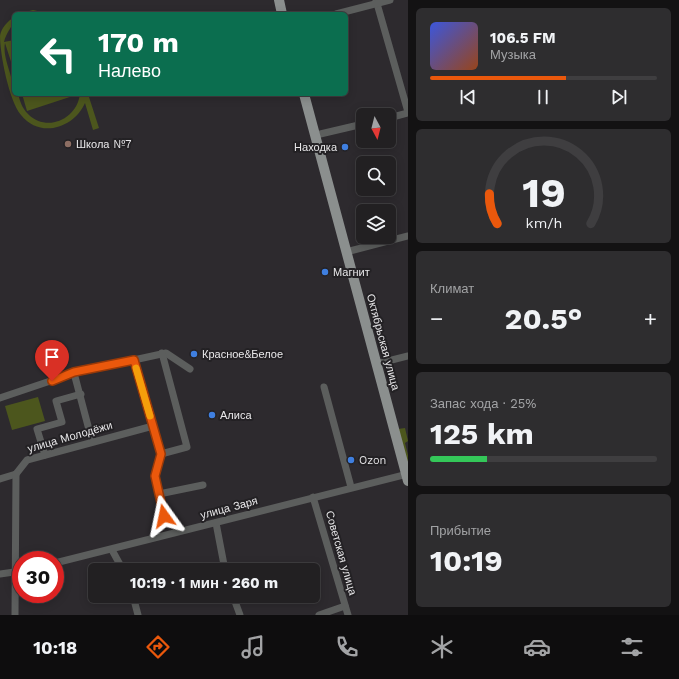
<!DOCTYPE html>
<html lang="ru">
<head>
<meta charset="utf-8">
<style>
	:root { --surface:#222022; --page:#2e2d2f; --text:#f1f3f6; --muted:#a2a3a5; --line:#3f3e40; --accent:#ea580c }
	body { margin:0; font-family:"Work Sans",sans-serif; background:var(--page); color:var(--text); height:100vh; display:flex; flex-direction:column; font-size:15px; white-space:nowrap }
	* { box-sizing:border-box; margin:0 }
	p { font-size:13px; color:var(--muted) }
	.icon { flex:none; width:22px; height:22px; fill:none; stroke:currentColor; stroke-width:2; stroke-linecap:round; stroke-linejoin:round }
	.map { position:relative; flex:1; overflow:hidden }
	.sheet { display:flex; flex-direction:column; gap:8px; padding:8px; background:#131213; width:271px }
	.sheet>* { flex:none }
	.top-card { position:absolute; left:12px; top:12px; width:336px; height:84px; border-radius:6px; box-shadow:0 2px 10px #0003,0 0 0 1px var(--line); background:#0b6e4f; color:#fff; overflow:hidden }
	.needle { width:26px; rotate:173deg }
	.fabs { position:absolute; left:356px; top:108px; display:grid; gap:8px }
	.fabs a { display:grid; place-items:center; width:40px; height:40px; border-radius:6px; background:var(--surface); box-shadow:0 2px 10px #0003,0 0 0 1px var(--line); font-size:20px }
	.speed { position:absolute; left:12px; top:551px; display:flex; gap:8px; font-size:20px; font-weight:700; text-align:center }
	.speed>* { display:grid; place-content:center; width:52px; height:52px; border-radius:50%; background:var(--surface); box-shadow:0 2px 10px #0003,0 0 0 1px var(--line); line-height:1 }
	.speed .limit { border:6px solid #d22; background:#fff; color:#111 }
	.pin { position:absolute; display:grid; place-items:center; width:34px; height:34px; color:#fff; margin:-41px -17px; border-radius:50% 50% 50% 0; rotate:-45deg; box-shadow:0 0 4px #0007 }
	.pin .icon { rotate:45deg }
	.me { position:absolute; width:44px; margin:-22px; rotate:348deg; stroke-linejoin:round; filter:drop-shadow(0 0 3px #0008) }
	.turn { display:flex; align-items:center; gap:14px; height:84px; padding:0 20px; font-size:18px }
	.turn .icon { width:52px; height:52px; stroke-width:2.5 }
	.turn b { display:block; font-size:28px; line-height:34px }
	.big { font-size:30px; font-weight:700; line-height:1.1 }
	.sheet .tile { flex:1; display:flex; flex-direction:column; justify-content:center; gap:6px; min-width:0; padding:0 14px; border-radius:6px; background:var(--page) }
	.sheet .dial { align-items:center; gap:0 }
	.dial svg { height:104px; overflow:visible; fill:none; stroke:var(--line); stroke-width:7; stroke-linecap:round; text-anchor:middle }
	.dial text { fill:var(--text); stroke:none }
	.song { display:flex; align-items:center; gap:12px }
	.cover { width:48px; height:48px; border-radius:6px; background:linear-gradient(135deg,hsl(230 70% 55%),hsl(20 70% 35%)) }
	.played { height:4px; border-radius:2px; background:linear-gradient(90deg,var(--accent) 60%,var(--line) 60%) }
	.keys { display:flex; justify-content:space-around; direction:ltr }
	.heat { display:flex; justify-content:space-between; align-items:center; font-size:22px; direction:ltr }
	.charge { height:6px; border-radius:3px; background:linear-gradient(90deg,#34c759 25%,var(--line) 0) }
	.trip { position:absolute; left:88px; top:563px; width:232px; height:40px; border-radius:6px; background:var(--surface); box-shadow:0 2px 10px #0003,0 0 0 1px var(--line); font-weight:700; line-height:40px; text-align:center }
	.dock { display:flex; height:64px; justify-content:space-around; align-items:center; background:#0e0d0e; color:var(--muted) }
	.dock .icon { width:28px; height:28px }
	.dock .active { color:var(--accent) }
	.dock b { font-size:18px; color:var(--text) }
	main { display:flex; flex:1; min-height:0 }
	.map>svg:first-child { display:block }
	.green { fill:#4c561d }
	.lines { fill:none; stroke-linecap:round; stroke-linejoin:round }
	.street { stroke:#5c5e5d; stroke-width:7 }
	.primary { stroke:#8b8f8e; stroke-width:10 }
	.route-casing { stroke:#983908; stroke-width:10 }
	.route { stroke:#ea580c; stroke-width:7 }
	.slow { stroke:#f59e0b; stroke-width:7 }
	.education-dot { fill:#8d6e63; stroke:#232124; stroke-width:1.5 }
	.shop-dot { fill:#3f7fe0; stroke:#232124; stroke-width:1.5 }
	.labels { text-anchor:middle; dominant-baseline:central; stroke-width:4; stroke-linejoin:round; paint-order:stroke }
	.poi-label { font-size:11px; fill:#e9e8ea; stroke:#232124; text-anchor:start }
	.street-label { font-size:11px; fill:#e9e8ea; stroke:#232124 }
</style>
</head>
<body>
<main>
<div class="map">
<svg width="408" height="615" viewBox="0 0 408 615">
	<rect width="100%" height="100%" fill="#2d2a2e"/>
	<g class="green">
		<polygon points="33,10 51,14 18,14"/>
		<path d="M14 17C14 26 6 32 4 42L14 40V71L5 43C2 58 14 77 14 94H18C20 101 22 108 28 114 47 133 77 119 80 94H88L99 128 93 130 85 103C74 128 40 139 21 115 9 101 0 54 0 36 1 28 8 21 14 17Z"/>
		<polygon points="22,94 79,94 27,111"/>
		<polygon points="38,397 45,421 12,430 5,406"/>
		<polygon points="405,428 408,441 405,443 408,455 408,467 398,429"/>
	</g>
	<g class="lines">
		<g class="street">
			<polyline points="376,0 408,112"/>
			<polyline points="336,14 390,0"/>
			<polyline points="389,118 408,113"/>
			<polyline points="316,135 363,124"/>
			<polyline points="346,252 408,236"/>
			<polyline points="134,360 161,454 155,476 164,516"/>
			<polyline points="376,364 408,356"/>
			<polyline points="74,373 92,441"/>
			<polyline points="324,387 351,487"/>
			<polyline points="0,398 74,373 166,353 190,369"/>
			<polyline points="161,454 187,447 162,353"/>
			<polyline points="45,455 37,429 62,422 56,401 81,394"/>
			<polyline points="0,479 16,474 27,460 153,426"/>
			<polyline points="159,494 203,485"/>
			<polyline points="313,497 348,615"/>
			<polyline points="216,523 225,570"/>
			<polyline points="112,550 123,570"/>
			<polyline points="55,563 408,474"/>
			<polyline points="0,574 21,571"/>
			<polyline points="133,596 138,615"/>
			<polyline points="233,596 240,615"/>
			<polyline points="15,615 16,474"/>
			<polyline points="319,615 345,606"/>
		</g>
		<g class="primary">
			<polyline points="279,0 282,14"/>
			<polyline points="304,94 408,481"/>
		</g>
	</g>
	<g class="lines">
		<defs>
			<polyline id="route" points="52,381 74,372 134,360 161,454 155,476 164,516"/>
		</defs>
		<use href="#route" class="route-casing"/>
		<use href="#route" class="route"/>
		<polyline class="slow" points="136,368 150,416"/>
	</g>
	<circle class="education-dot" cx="68" cy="144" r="4"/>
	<g class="shop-dot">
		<circle cx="345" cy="147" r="4"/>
		<circle cx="325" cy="272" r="4"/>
		<circle cx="194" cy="354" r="4"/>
		<circle cx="212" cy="415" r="4"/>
		<circle cx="351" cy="460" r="4"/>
	</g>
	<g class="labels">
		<g class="poi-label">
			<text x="76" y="144">Школа №7</text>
			<text x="337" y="147" text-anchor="end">Находка</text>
			<text x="333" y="272">Магнит</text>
			<text x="202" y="354">Красное&amp;Белое</text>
			<text x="220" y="415">Алиса</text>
			<text x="359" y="460">Ozon</text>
		</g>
		<g class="street-label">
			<text transform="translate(383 342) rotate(75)">Октябрьская улица</text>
			<text transform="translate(70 437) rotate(-16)">улица Молодёжи</text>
			<text transform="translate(229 508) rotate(-15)">улица Заря</text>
			<text transform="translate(341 553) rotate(74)">Советская улица</text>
		</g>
	</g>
</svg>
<div class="fabs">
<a><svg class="needle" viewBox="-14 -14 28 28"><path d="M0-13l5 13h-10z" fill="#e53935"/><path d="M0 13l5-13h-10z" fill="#a2a3a5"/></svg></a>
<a><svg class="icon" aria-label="search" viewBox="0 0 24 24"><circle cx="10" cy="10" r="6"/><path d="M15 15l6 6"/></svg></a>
<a><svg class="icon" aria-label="layers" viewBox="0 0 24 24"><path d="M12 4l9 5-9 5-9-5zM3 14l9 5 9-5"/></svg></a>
</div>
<div class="speed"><div class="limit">30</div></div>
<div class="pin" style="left:52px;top:381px;background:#d93025"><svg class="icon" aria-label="arrive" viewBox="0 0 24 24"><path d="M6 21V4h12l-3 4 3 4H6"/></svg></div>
<svg class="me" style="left:164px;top:516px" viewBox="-20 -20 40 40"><path d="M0-17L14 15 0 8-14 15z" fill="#ea580c" stroke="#fff" stroke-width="4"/></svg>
<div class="trip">10:19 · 1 мин · 260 m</div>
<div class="top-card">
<div class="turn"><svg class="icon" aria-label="left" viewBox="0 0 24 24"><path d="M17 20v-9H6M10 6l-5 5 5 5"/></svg><div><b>170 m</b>Налево</div></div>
</div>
</div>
<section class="sheet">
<div class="tile">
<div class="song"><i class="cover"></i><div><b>106.5 FM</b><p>Музыка</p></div></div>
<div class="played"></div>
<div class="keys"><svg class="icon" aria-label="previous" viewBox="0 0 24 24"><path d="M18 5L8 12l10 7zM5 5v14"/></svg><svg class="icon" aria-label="pause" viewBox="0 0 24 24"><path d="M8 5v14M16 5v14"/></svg><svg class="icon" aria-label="next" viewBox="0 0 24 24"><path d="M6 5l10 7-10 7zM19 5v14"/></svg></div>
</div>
<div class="tile dial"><svg viewBox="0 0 100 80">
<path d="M14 69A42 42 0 1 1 86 69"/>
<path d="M14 69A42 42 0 0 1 8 46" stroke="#ea580c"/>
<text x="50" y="56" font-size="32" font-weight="700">19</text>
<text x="50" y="72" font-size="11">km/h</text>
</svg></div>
<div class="tile"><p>Климат</p>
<div class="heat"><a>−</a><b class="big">20.5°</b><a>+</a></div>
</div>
<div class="tile"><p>Запас хода · 25%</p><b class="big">125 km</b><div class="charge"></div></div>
<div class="tile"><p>Прибытие</p><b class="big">10:19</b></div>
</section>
</main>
<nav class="dock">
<b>10:18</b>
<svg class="icon active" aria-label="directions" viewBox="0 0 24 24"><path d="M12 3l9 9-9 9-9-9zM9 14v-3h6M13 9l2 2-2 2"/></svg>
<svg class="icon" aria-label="music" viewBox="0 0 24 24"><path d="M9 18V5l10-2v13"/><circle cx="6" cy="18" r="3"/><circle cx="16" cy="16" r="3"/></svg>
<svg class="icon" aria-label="phone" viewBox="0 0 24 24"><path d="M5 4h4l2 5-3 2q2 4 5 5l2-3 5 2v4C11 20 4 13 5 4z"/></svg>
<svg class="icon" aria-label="climate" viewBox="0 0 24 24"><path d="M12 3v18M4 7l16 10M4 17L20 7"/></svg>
<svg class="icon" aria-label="car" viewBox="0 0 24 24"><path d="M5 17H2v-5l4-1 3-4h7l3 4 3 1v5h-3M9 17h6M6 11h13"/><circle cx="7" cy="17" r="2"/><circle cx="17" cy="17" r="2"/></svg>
<svg class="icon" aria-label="filters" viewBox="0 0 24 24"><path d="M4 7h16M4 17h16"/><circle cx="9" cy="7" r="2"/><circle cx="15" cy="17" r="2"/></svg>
</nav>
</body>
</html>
